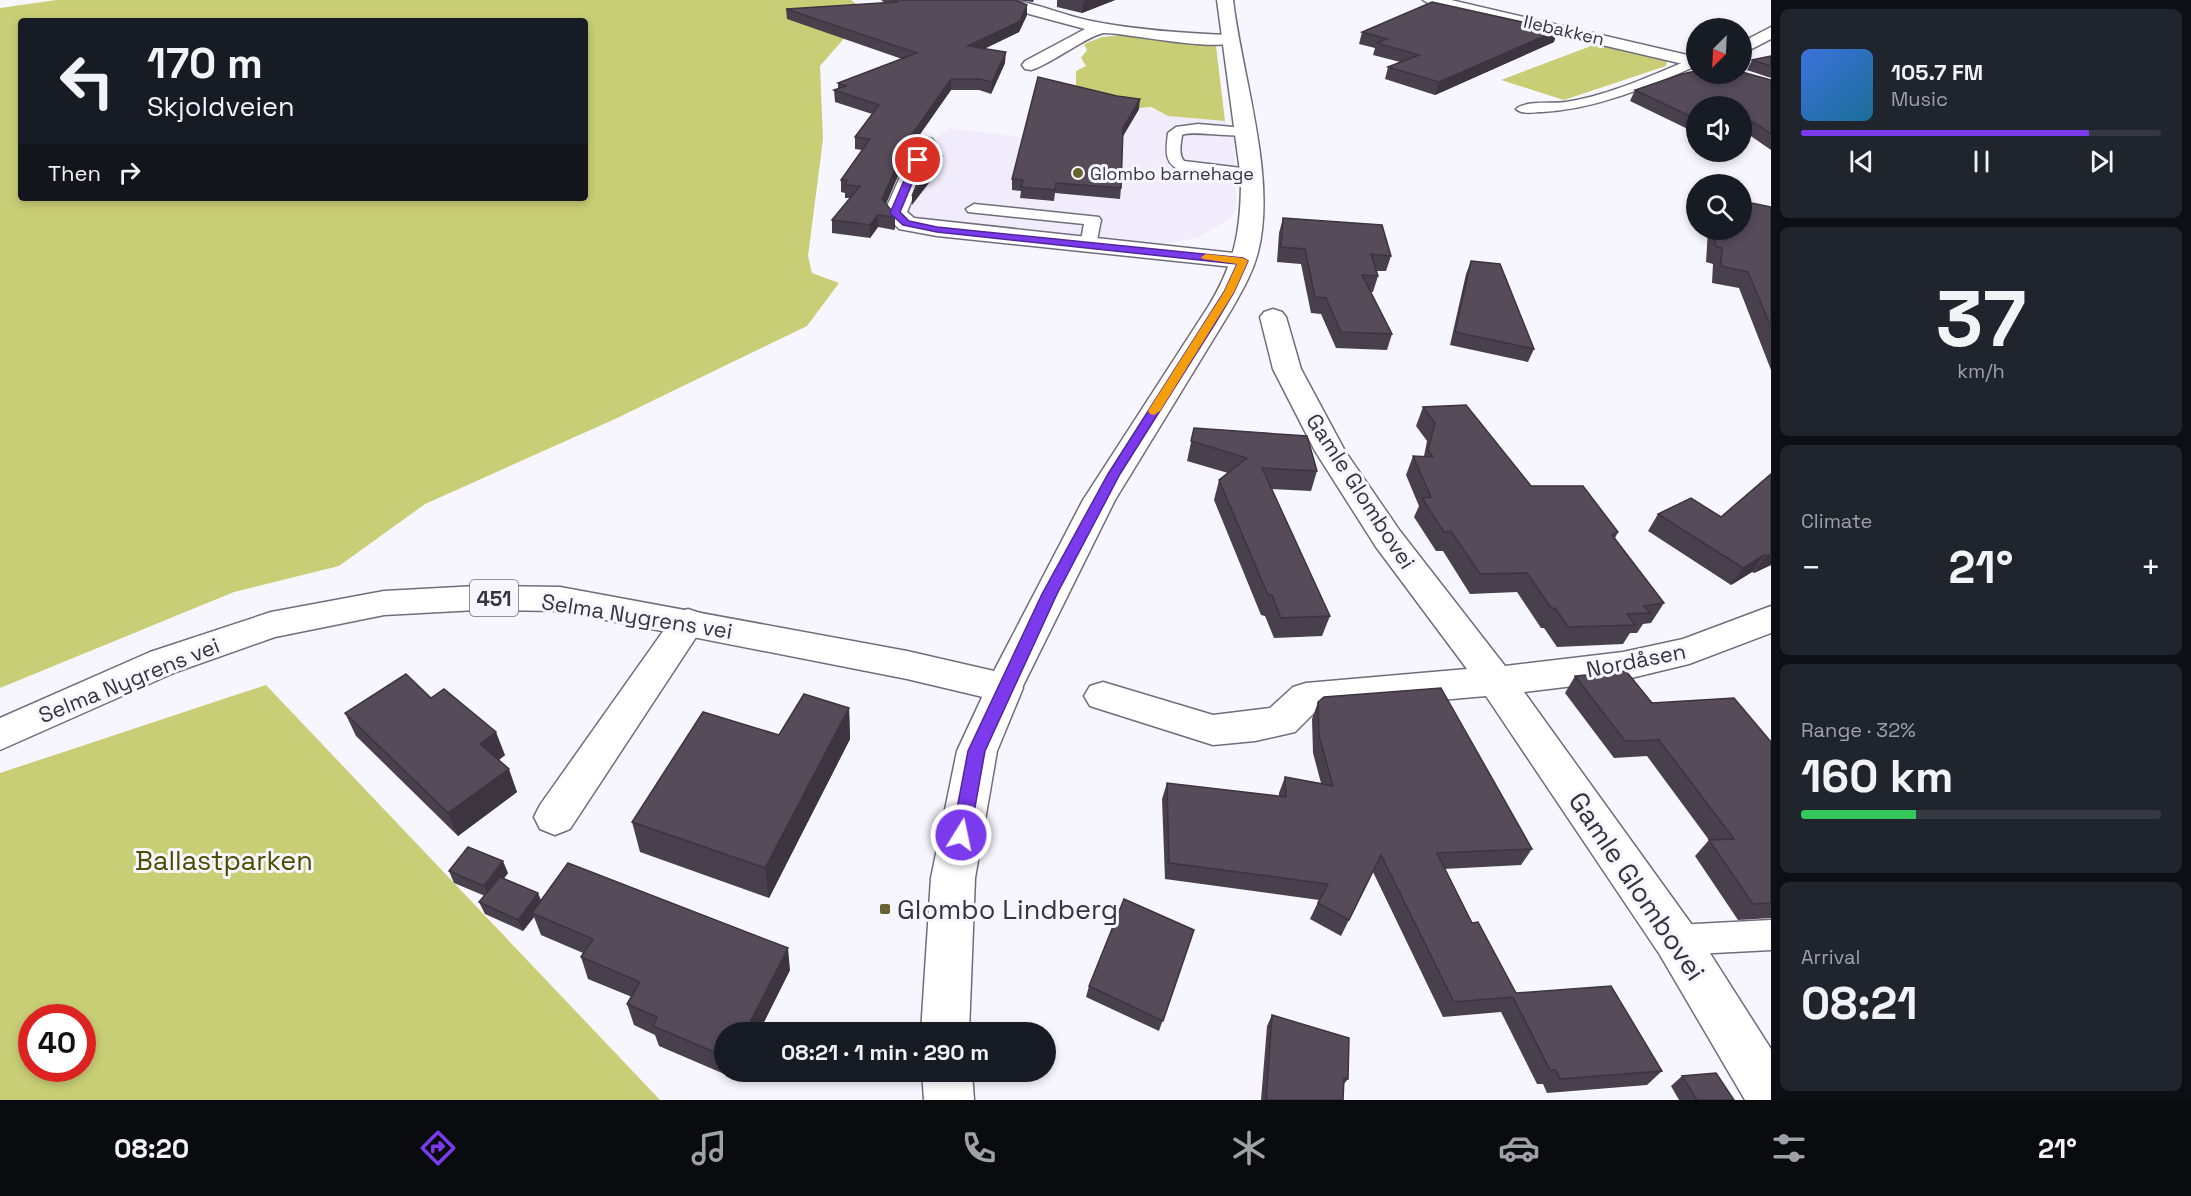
<!DOCTYPE html>
<html lang="en">
<head>
<meta charset="utf-8">
<style>
	:root { --surface:#171b24; --page:#20242c; --text:#f1f3f6; --muted:#9ea1a6; --line:#363941; --accent:#7c3aed }
	body { margin:0; font-family:"Space Grotesk",sans-serif; background:var(--page); color:var(--text); height:100vh; display:flex; flex-direction:column; font-size:22px; white-space:nowrap }
	* { box-sizing:border-box; margin:0 }
	p { font-size:20px; color:var(--muted) }
	.icon { flex:none; width:33px; height:33px; fill:none; stroke:currentColor; stroke-width:2; stroke-linecap:round; stroke-linejoin:round }
	.map { position:relative; flex:1; overflow:hidden }
	.details { display:flex; flex-direction:column; gap:9px; padding:9px; background:#0d0f14; width:420px }
	.details>* { flex:none }
	.hud { position:absolute; left:18px; top:18px; width:570px; height:183px; border-radius:6px; box-shadow:0 3px 9px #0003; background:#171b24; color:var(--text); overflow:hidden }
	.needle { width:39px; rotate:204deg }
	.fabs { position:absolute; left:1686px; top:18px; display:grid; gap:12px }
	.fabs a { display:grid; place-items:center; width:66px; height:66px; border-radius:50%; background:var(--surface); box-shadow:0 3px 9px #0003; font-size:30px }
	.speed { position:absolute; left:18px; top:1004px; display:flex; gap:12px; font-size:30px; font-weight:700; text-align:center }
	.speed>* { display:grid; place-content:center; width:78px; height:78px; border-radius:50%; background:var(--surface); box-shadow:0 3px 9px #0003; line-height:1 }
	.speed .limit { border:9px solid #d22; background:#fff; color:#111 }
	.pin { position:absolute; display:grid; place-items:center; width:51px; height:51px; color:#fff; margin:-26px; border:3px solid #fff; border-radius:50%; box-shadow:0 2px 6px #0007 }
	.me { position:absolute; width:66px; margin:-33px; rotate:10deg; stroke-linejoin:round; filter:drop-shadow(0 0 4px #0008) }
	.turn { display:flex; align-items:center; gap:21px; height:126px; padding:0 30px; font-size:27px }
	.turn .icon { width:78px; height:78px; stroke-width:2.5 }
	.turn b { display:block; font-size:42px; line-height:51px }
	.then { display:flex; align-items:center; height:57px; padding:0 30px; background:#0003; gap:12px; font-size:22px }
	.big { font-size:45px; font-weight:800; line-height:1.1 }
	.details .tile { flex:1; display:flex; flex-direction:column; justify-content:center; gap:9px; min-width:0; padding:0 21px; border-radius:9px; background:var(--page) }
	.details .dial { align-items:center; gap:0 }
	.dial b { font-size:78px; line-height:1 }
	.song { display:flex; align-items:center; gap:18px }
	.cover { width:72px; height:72px; border-radius:9px; background:linear-gradient(135deg,hsl(220 70% 55%),hsl(200 70% 35%)) }
	.played { height:6px; border-radius:3px; background:linear-gradient(90deg,var(--accent) 80%,var(--line) 80%) }
	.keys { display:flex; justify-content:space-around; direction:ltr }
	.heat { display:flex; justify-content:space-between; align-items:center; font-size:33px; direction:ltr }
	.charge { height:9px; border-radius:4px; background:linear-gradient(90deg,#34c759 32%,var(--line) 0) }
	.trip { position:absolute; left:714px; top:1022px; width:342px; height:60px; border-radius:30px; background:var(--surface); box-shadow:0 3px 9px #0003; font-weight:800; line-height:60px; text-align:center }
	.dock { display:flex; height:96px; justify-content:space-around; align-items:center; background:#090b0e; color:var(--muted) }
	.dock .icon { width:42px; height:42px }
	.dock .on { color:var(--accent) }
	.dock b { font-size:27px; color:var(--text) }
	main { display:flex; flex:1; min-height:0 }
	.map>svg:first-child { display:block }
	.built { fill:#f1ecfc }
	.green { fill:#c8ce75; fill-rule:evenodd }
	.lines { fill:none; stroke-linecap:round; stroke-linejoin:round }
	.service-casing { stroke:#716c7c; stroke-width:3 }
	.minor-casing { stroke:#716c7c; stroke-width:3 }
	.tertiary-casing { stroke:#716c7c; stroke-width:3 }
	.primary-casing { stroke:#716c7c; stroke-width:3 }
	.service { fill:#fff; fill-rule:evenodd }
	.minor { fill:#fff; fill-rule:evenodd }
	.tertiary { fill:#fff; fill-rule:evenodd }
	.primary { fill:#fff; fill-rule:evenodd }
	.wall { fill:#49404d }
	.shaded-wall { fill:#3c343e }
	.building { fill:#554b59; stroke:#3c343e; stroke-width:1.5 }
	.route { fill:#7c3aed; stroke:#51269a; stroke-width:1.5 }
	.slow { fill:#f59e0b }
	.poi-dot { fill:#676430; stroke:#f7f5fd; stroke-width:2 }
	.labels { text-anchor:middle; dominant-baseline:central; stroke-width:6; stroke-linejoin:round; paint-order:stroke }
	.far-street-label { font-size:18px; fill:#37353c; stroke:#f7f5fd }
	.far-poi-label { font-size:18px; fill:#37353c; stroke:#f7f5fd; text-anchor:start }
	.shield { fill:#f7f5fd; stroke:#716f76; stroke-width:1.5 }
	.shield-label { font-size:21px; font-weight:bold; fill:#37353c }
	.street-label { font-size:22px; fill:#37353c; stroke:#f7f5fd }
	.near-park-label { font-size:27px; fill:#4b4e01; stroke:#f7f5fd }
	.near-street-label { font-size:27px; fill:#37353c; stroke:#f7f5fd }
	.near-poi-label { font-size:27px; fill:#37353c; stroke:#f7f5fd; text-anchor:start }
</style>
</head>
<body>
<main>
<div class="map">
<svg width="1771" height="1100" viewBox="0 0 1771 1100">
	<rect width="100%" height="100%" fill="#f7f5fd"/>
	<polygon class="built" points="1144,106 1168,116 1225,121 1229,125 1234,139 1237,206 1230,219 1197,238 1146,247 923,222 904,211 938,136 949,128 1041,140"/>
	<g class="green">
		<path d="M57 0H851L867 12 820 66 823 139 808 256 812 273 839 283 807 326 615 419 425 504 339 566 234 592 0 688V8ZM21 21H585V198H21Z"/>
		<polygon points="1122,35 1216,46 1225,121 1168,116 1151,107 1139,108 1076,91 1076,71 1086,66 1081,58 1087,50 1084,44 1102,37"/>
		<polygon points="1599,43 1667,61 1666,66 1564,100 1501,80"/>
		<path d="M266 685 660 1100H0V773ZM32 1017H82V1068H32Z"/>
	</g>
	<g class="lines">
		<defs>
			<g id="service">
				<path d="M1691 59H1696V66C1647 87 1597 109 1542 112 1534 112 1523 115 1516 109 1526 100 1553 104 1566 102 1610 95 1650 76 1691 59Z"/>
				<path d="M1198 124 1245 128 1252 132C1244 140 1200 131 1185 134L1182 135C1181 144 1178 154 1184 161L1250 169 1258 174 1255 177 1184 171C1163 166 1166 150 1168 133L1176 127Z"/>
				<polygon points="974,204 1099,217 1101,220 1096,245 1088,250 1080,245 1084,224 968,212 966,209"/>
				<polygon points="1771,920 1771,950 1676,955 1664,951 1659,940 1664,929 1676,925"/>
			</g>
			<g id="minor">
				<path d="M1001 0C1032 0 1060 15 1091 21 1135 30 1182 33 1228 35L1236 40C1225 54 1126 33 1105 33 1091 33 1050 65 1031 70L1025 69 1022 65 1025 61 1085 29 1029 14 1004 3Z"/>
				<polygon points="1423,0 1451,0 1696,57 1696,67 1431,5"/>
				<polygon points="1771,27 1771,39 1742,54 1742,42"/>
				<polygon points="925,137 932,139 935,143 907,212 914,218 1243,254 1251,256 1255,261 1251,266 1243,268 937,236 899,229 884,213 915,143 918,139"/>
				<polygon points="1273,309 1282,312 1286,317 1301,369 1345,451 1400,531 1505,666 1623,652 1683,639 1771,606 1771,633 1689,664 1623,680 1524,692 1692,925 1771,1049 1771,1100 1745,1100 1660,955 1486,696 1316,711 1295,732 1255,741 1213,745 1090,706 1084,696 1090,686 1103,682 1213,715 1270,708 1293,687 1306,683 1467,669 1376,547 1315,451 1273,369 1260,317 1264,312"/>
				<polygon points="688,609 700,613 706,622 570,829 555,835 540,829 534,817 540,805 676,613"/>
			</g>
			<g id="tertiary">
				<polygon points="1004,674 1017,678 1023,688 997,751 975,878 969,1032 921,1032 931,878 957,751 991,678"/>
				<polygon points="922,1071 972,1071 974,1100 924,1100"/>
			</g>
			<path id="primary" d="M1217 0H1233C1242 77 1277 177 1258 252 1253 272 1243 289 1233 307L1115 500 1017 698 1004 702 907 679 560 611 477 610 384 615 275 637 176 672 0 750V718L150 652 271 612 384 591 477 586 560 587 907 651 994 671 1083 500 1208 307C1235 263 1241 230 1241 179Z"/>
		</defs>
		<use href="#service" class="service-casing"/>
		<use href="#minor" class="minor-casing"/>
		<use href="#tertiary" class="tertiary-casing"/>
		<use href="#primary" class="primary-casing"/>
		<use href="#service" class="service"/>
		<use href="#minor" class="minor"/>
		<use href="#tertiary" class="tertiary"/>
		<use href="#primary" class="primary"/>
	</g>
	<g class="wall">
		<polygon points="881,0 1034,0 1033,2 1015,0 1027,15 1019,32 984,49 1005,63 991,94 979,90 951,90 904,157 904,162 886,204 895,215 895,228 894,230 878,227 870,238 832,233 832,220 850,198 845,198 845,193 841,192 841,180 862,150 855,149 855,137 872,114 835,102 834,90 838,89 838,83 902,59 787,19 786,9 885,3"/>
		<polygon points="1057,0 1115,0 1082,13 1057,7"/>
		<polygon points="1362,32 1554,42 1435,95 1385,79 1388,67 1400,62 1373,55 1375,48 1359,44"/>
		<polygon points="1771,56 1771,78 1747,70 1752,60"/>
		<polygon points="1771,80 1771,150 1748,134 1696,106 1696,133 1630,101 1635,90"/>
		<polygon points="1139,109 1123,136 1121,188 1120,199 1055,193 1054,201 1020,198 1021,191 1012,190 1012,179"/>
		<polygon points="1771,207 1771,370 1739,288 1712,283 1713,264 1706,262 1708,230 1742,230"/>
		<polygon points="1283,218 1391,256 1386,271 1376,271 1378,276 1373,292 1371,292 1392,334 1387,350 1336,348 1321,314 1311,313 1301,264 1277,262 1279,233"/>
		<polygon points="1471,261 1534,349 1528,362 1450,345 1466,274"/>
		<polygon points="1423,407 1531,486 1618,532 1615,538 1664,603 1651,623 1643,624 1637,633 1630,633 1623,644 1557,647 1544,628 1541,628 1517,592 1470,594 1443,551 1436,551 1414,517 1419,506 1406,475 1413,456 1424,456 1427,441 1416,426"/>
		<polygon points="1194,428 1317,471 1311,491 1271,489 1330,616 1322,636 1274,638 1265,616 1261,615 1214,500 1219,480 1228,473 1187,461"/>
		<polygon points="1771,474 1771,565 1754,573 1752,572 1731,585 1648,531 1658,514 1721,517"/>
		<polygon points="1575,676 1771,742 1771,918 1738,920 1695,856 1709,840 1647,756 1614,758 1565,693"/>
		<polygon points="1318,702 1532,849 1521,865 1444,869 1472,923 1516,993 1662,1071 1647,1085 1547,1093 1543,1084 1537,1084 1501,1012 1443,1017 1373,872 1341,936 1310,919 1319,900 1165,879 1162,799 1167,783 1279,796 1279,793 1285,777 1321,783 1313,753 1312,719"/>
		<polygon points="849,708 850,739 769,898 640,852 632,822 779,735"/>
		<polygon points="345,713 505,755 499,760 517,792 458,836 356,736"/>
		<polygon points="449,871 508,873 504,878 541,901 790,970 759,1032 724,1032 724,1071 740,1071 736,1079 659,1046 655,1035 634,1025 627,1004 632,997 588,979 581,957 583,953 541,935 534,917 523,931 485,914 479,902 485,896 454,883"/>
		<polygon points="1194,930 1159,1031 1086,997 1089,986"/>
		<polygon points="1272,1015 1348,1079 1343,1085 1343,1100 1261,1100 1267,1026"/>
		<polygon points="1682,1076 1734,1100 1679,1100 1671,1086"/>
	</g>
	<g class="shaded-wall">
		<polygon points="1087,0 1115,0 1082,13 1084,1"/>
		<polygon points="1027,5 1027,15 1019,32 967,57 968,46"/>
		<polygon points="1558,30 1554,42 1435,95 1439,82"/>
		<polygon points="1006,52 1005,63 991,94 992,82"/>
		<polygon points="951,79 951,90 904,157 904,162 882,212 882,199 901,150"/>
		<polygon points="1140,99 1139,109 1122,138 1123,128"/>
		<polygon points="1754,122 1748,134 1742,135 1742,124"/>
		<polygon points="942,156 942,166 912,205 912,196"/>
		<polygon points="878,215 878,227 870,238 870,225"/>
		<polygon points="895,215 895,228 894,230 894,217"/>
		<polygon points="1771,554 1771,565 1754,573 1766,556"/>
		<polygon points="1764,555 1752,572 1731,585 1743,568"/>
		<polygon points="849,708 850,739 769,898 765,868"/>
		<polygon points="496,732 505,755 489,767 480,744"/>
		<polygon points="509,769 517,792 458,836 448,813"/>
		<polygon points="503,861 508,873 489,898 484,886"/>
		<polygon points="538,893 543,905 532,913 534,917 523,931 518,920"/>
		<polygon points="788,948 790,970 759,1032 745,1032"/>
		<polygon points="734,1071 740,1071 736,1079"/>
	</g>
	<g class="building">
		<polygon points="894,0 1015,0 1027,5 1020,21 968,46 1006,52 992,82 979,79 951,79 901,150 904,150 882,199 895,215 894,217 878,215 870,225 832,220 860,186 845,185 847,180 841,180 870,139 855,137 879,105 834,90 846,86 838,83 917,53 786,9 897,2"/>
		<polygon points="1432,2 1558,30 1439,82 1388,67 1419,55 1377,43 1387,39 1362,32"/>
		<polygon points="1771,56 1771,66 1752,60"/>
		<polygon points="1696,71 1696,74 1742,74 1742,72 1771,80 1771,134 1754,122 1742,124 1742,106 1696,106 1696,119 1635,90 1682,74"/>
		<polygon points="1038,77 1117,96 1140,99 1123,128 1121,188 1056,183 1055,190 1021,187 1023,180 1012,179"/>
		<polygon points="929,155 942,156 912,196"/>
		<polygon points="1742,201 1771,207 1771,327 1748,272 1721,266 1722,248 1715,246 1716,230 1742,230"/>
		<polygon points="1283,218 1382,225 1391,256 1371,254 1378,276 1362,275 1392,334 1341,332 1326,298 1315,297 1305,249 1281,247"/>
		<polygon points="1471,261 1500,264 1534,349 1455,332"/>
		<polygon points="1466,405 1531,486 1583,486 1618,532 1612,535 1664,603 1644,606 1650,613 1627,614 1635,625 1568,627 1555,608 1552,609 1527,573 1480,574 1451,531 1444,532 1422,498 1431,497 1413,456 1433,457 1428,450 1435,423 1423,407"/>
		<polygon points="1194,428 1307,436 1317,471 1262,468 1330,616 1281,618 1272,595 1268,595 1219,480 1247,458 1191,441"/>
		<polygon points="1771,474 1771,554 1766,556 1764,555 1743,568 1658,514 1691,498 1721,517"/>
		<polygon points="1626,671 1652,703 1734,698 1771,742 1771,903 1753,904 1709,840 1734,839 1659,740 1625,741 1575,676"/>
		<polygon points="406,674 431,698 444,689 496,732 480,744 509,769 448,813 345,713"/>
		<polygon points="1441,688 1532,849 1437,853 1472,923 1478,922 1516,993 1611,986 1662,1071 1560,1079 1556,1070 1550,1070 1513,997 1454,1002 1381,855 1349,920 1318,903 1328,884 1169,863 1167,783 1286,797 1285,777 1333,786 1319,736 1318,702 1324,697"/>
		<polygon points="804,694 849,708 765,868 632,822 703,712 779,735"/>
		<polygon points="468,847 503,861 484,886 449,871"/>
		<polygon points="568,863 788,948 745,1032 724,1032 724,1056 653,1026 657,1017 627,1004 640,982 581,957 593,939 532,913"/>
		<polygon points="500,877 538,893 518,920 479,902"/>
		<polygon points="1124,899 1194,930 1163,1021 1089,986"/>
		<polygon points="1272,1015 1349,1038 1348,1079 1344,1078 1343,1100 1266,1100"/>
		<polygon points="1716,1073 1734,1100 1697,1100 1682,1076"/>
	</g>
	<polygon class="route" points="918,158 922,160 900,212 909,221 937,227 1243,258 1248,261 1234,292 1216,322 1120,474 1057,594 985,751 970,835 967,841 961,843 955,841 952,835 968,751 1042,594 1108,474 1205,322 1224,292 1237,264 937,232 903,225 890,213 913,160"/>
	<polygon class="slow" points="1206,254 1243,258 1248,261 1234,292 1160,411 1154,415 1150,414 1148,411 1224,292 1237,264 1203,259 1201,257"/>
	<g class="poi-dot">
		<circle cx="1078" cy="173" r="6"/>
		<rect x="879" y="903" width="12" height="12" rx="3"/>
	</g>
	<g class="labels">
		<g class="far-street-label">
			<text transform="translate(1564 30) rotate(13)">Ilebakken</text>
		</g>
		<g class="far-poi-label">
			<text x="1090" y="173">Glombo barnehage</text>
		</g>
		<rect class="shield" x="470" y="580" width="48" height="36" rx="4.5"/>
		<g class="shield-label">
			<text x="494" y="598">451</text>
		</g>
		<g class="street-label">
			<text transform="translate(1361 491) rotate(57)">Gamle Glombovei</text>
			<text transform="translate(637 616) rotate(9)">Selma Nygrens vei</text>
			<text transform="translate(1636 660) rotate(-11)">Nordåsen</text>
			<text transform="translate(129 680) rotate(-22)">Selma Nygrens vei</text>
		</g>
		<g class="near-park-label">
			<text x="224" y="860">Ballastparken</text>
		</g>
		<g class="near-street-label">
			<text transform="translate(1637 886) rotate(56)">Gamle Glombovei</text>
		</g>
		<g class="near-poi-label">
			<text x="897" y="909">Glombo Lindberg</text>
		</g>
	</g>
</svg>
<div class="fabs">
<a><svg class="needle" viewBox="-14 -14 28 28"><path d="M0-13l5 13h-10z" fill="#e53935"/><path d="M0 13l5-13h-10z" fill="#9ea1a6"/></svg></a>
<a><svg class="icon" aria-label="sound" viewBox="0 0 24 24"><path d="M4 9h4l5-4v14l-5-4H4zM17 9q2 3 0 6"/></svg></a>
<a><svg class="icon" aria-label="search" viewBox="0 0 24 24"><circle cx="10" cy="10" r="6"/><path d="M15 15l6 6"/></svg></a>
</div>
<div class="speed"><div class="limit">40</div></div>
<div class="pin" style="left:918px;top:160px;background:#d93025"><svg class="icon" aria-label="arrive" viewBox="0 0 24 24"><path d="M6 21V4h12l-3 4 3 4H6"/></svg></div>
<svg class="me" style="left:961px;top:835px" viewBox="-20 -20 40 40"><circle r="17" fill="#7c3aed" stroke="#fff" stroke-width="3"/><path d="M0-11L8 9 0 5-8 9z" fill="#fff"/></svg>
<div class="trip">08:21 · 1 min · 290 m</div>
<div class="hud">
<div class="turn"><svg class="icon" aria-label="left" viewBox="0 0 24 24"><path d="M17 20v-9H6M10 6l-5 5 5 5"/></svg><div><b>170 m</b>Skjoldveien</div></div>
<div class="then">Then<svg class="icon" aria-label="right" viewBox="0 0 24 24"><path d="M7 20v-9h11M14 6l5 5-5 5"/></svg></div>
</div>
</div>
<section class="details">
<div class="tile">
<div class="song"><i class="cover"></i><div><b>105.7 FM</b><p>Music</p></div></div>
<div class="played"></div>
<div class="keys"><svg class="icon" aria-label="previous" viewBox="0 0 24 24"><path d="M18 5L8 12l10 7zM5 5v14"/></svg><svg class="icon" aria-label="pause" viewBox="0 0 24 24"><path d="M8 5v14M16 5v14"/></svg><svg class="icon" aria-label="next" viewBox="0 0 24 24"><path d="M6 5l10 7-10 7zM19 5v14"/></svg></div>
</div>
<div class="tile dial"><b>37</b><p>km/h</p></div>
<div class="tile"><p>Climate</p>
<div class="heat"><a>−</a><b class="big">21°</b><a>+</a></div>
</div>
<div class="tile"><p>Range · 32%</p><b class="big">160 km</b><div class="charge"></div></div>
<div class="tile"><p>Arrival</p><b class="big">08:21</b></div>
</section>
</main>
<nav class="dock">
<b>08:20</b>
<svg class="icon on" aria-label="directions" viewBox="0 0 24 24"><path d="M12 3l9 9-9 9-9-9zM9 14v-3h6M13 9l2 2-2 2"/></svg>
<svg class="icon" aria-label="music" viewBox="0 0 24 24"><path d="M9 18V5l10-2v13"/><circle cx="6" cy="18" r="3"/><circle cx="16" cy="16" r="3"/></svg>
<svg class="icon" aria-label="phone" viewBox="0 0 24 24"><path d="M5 4h4l2 5-3 2q2 4 5 5l2-3 5 2v4C11 20 4 13 5 4z"/></svg>
<svg class="icon" aria-label="climate" viewBox="0 0 24 24"><path d="M12 3v18M4 7l16 10M4 17L20 7"/></svg>
<svg class="icon" aria-label="car" viewBox="0 0 24 24"><path d="M5 17H2v-5l4-1 3-4h7l3 4 3 1v5h-3M9 17h6M6 11h13"/><circle cx="7" cy="17" r="2"/><circle cx="17" cy="17" r="2"/></svg>
<svg class="icon" aria-label="filters" viewBox="0 0 24 24"><path d="M4 7h16M4 17h16"/><circle cx="9" cy="7" r="2"/><circle cx="15" cy="17" r="2"/></svg>
<b>21°</b>
</nav>
</body>
</html>
